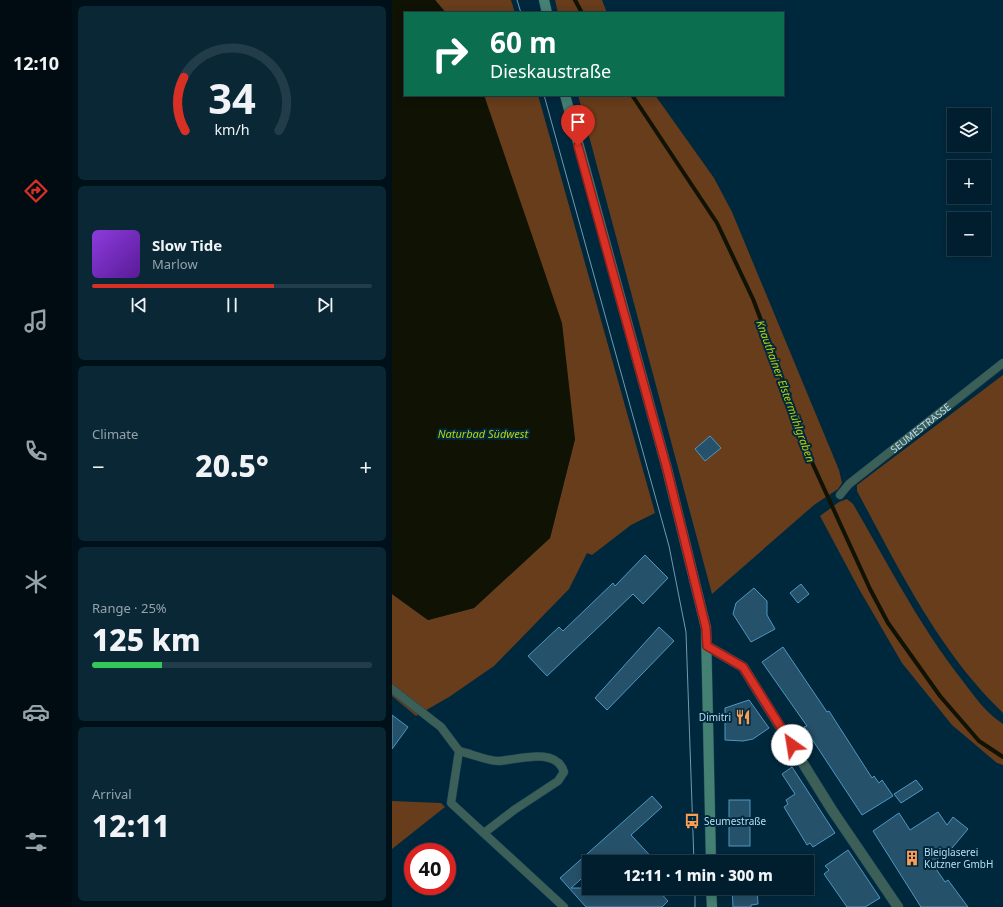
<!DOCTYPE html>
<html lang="en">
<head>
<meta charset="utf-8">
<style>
	:root { --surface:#001e2e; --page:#0a2736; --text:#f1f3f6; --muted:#95a2aa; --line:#223c4a; --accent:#d93025 }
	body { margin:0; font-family:"Noto Sans",sans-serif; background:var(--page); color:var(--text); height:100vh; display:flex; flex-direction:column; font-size:15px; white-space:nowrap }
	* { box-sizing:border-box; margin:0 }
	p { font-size:13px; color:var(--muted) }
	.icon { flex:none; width:22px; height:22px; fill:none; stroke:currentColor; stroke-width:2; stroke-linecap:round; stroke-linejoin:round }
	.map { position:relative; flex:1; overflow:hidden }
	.drawer { display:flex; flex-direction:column; gap:6px; padding:6px; background:#001019; width:320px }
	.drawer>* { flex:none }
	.guide { position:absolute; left:12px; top:12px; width:380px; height:84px; border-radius:0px; box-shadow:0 2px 10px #0003,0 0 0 1px var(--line); background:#0b6e4f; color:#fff; overflow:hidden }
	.tools { position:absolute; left:555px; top:108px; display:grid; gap:8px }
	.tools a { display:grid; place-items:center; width:44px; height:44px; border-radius:0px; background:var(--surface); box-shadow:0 2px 10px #0003,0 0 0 1px var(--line); font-size:20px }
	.speed { position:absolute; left:12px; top:843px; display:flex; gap:8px; font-size:20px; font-weight:700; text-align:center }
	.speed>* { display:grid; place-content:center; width:52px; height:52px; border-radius:50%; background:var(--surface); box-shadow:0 2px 10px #0003,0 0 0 1px var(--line); line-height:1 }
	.speed .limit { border:6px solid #d22; background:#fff; color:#111 }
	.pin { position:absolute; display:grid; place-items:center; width:34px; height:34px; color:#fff; margin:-41px -17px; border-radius:50% 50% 50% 0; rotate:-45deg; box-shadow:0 0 4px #0007 }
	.pin .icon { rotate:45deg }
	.me { position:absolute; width:44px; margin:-22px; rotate:328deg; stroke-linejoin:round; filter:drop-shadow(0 0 3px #0008) }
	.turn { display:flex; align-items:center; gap:14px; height:84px; padding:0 20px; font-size:18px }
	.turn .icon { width:52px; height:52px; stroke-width:2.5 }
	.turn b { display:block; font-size:28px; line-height:34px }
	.big { font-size:30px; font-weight:800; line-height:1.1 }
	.drawer .tile { flex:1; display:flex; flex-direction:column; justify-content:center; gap:6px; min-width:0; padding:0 14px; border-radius:6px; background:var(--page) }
	.drawer .dial { align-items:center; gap:0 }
	.dial svg { height:104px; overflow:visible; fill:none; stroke:var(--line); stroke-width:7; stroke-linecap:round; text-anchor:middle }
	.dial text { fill:var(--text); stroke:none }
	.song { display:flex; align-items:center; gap:12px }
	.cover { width:48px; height:48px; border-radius:6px; background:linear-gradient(135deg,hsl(270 70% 55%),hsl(270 70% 35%)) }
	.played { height:4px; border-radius:2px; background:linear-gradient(90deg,var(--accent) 65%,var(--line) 65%) }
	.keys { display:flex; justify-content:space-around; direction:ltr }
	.heat { display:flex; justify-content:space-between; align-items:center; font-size:22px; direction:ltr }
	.charge { height:6px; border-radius:3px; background:linear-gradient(90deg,#34c759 25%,var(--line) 0) }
	.trip { position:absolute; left:190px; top:855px; width:232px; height:40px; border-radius:0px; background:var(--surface); box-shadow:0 2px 10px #0003,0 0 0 1px var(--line); font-weight:800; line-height:40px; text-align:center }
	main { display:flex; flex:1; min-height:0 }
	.tab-bar { display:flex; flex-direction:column; width:72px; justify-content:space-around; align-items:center; background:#000c12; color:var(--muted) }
	.tab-bar .icon { width:28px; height:28px }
	.tab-bar .on { color:var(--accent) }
	.tab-bar b { font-size:18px; color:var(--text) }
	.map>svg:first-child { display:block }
	.green { fill:#673d1b }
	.water { fill:#101303 }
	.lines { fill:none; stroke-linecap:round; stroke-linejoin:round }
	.stream { stroke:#101303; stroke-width:4 }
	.building { fill:#26516a; stroke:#4e97c2 }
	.service-casing { stroke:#1e455a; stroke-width:9 }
	.tertiary-casing { stroke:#1e455a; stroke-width:11 }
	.secondary-casing { stroke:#1e455a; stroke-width:11 }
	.service { stroke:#3c6057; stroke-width:8 }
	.tertiary { stroke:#3c6057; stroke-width:10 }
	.secondary { stroke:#458173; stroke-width:10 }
	.tram { stroke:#7499af; stroke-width:1 }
	.route-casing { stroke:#8d1f18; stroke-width:10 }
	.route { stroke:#d93025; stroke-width:7 }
	.labels { text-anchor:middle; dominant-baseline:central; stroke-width:4; stroke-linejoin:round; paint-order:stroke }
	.street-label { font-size:10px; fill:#baddf4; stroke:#00283d }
	.poi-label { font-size:10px; fill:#baddf4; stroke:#00283d; text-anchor:start }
	.water-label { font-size:11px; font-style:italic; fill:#bcd100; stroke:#00283d }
</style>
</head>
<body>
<main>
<nav class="tab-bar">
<b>12:10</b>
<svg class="icon on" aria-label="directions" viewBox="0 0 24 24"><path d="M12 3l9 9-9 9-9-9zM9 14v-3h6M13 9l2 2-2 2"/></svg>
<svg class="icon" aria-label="music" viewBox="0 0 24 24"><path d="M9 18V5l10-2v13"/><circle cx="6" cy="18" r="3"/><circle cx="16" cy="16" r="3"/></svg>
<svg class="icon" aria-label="phone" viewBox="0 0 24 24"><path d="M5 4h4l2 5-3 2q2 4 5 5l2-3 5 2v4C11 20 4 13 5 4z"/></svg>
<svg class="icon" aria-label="climate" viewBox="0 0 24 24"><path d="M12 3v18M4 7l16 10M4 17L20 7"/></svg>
<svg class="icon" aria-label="car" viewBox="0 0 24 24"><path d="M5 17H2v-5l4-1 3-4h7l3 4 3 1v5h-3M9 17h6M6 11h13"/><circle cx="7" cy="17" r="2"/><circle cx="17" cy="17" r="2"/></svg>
<svg class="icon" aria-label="filters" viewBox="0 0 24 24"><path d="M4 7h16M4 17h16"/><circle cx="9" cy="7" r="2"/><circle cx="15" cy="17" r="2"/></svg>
</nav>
<section class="drawer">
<div class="tile dial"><svg viewBox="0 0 100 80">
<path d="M14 69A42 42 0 1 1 86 69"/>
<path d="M14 69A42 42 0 0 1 13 28" stroke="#d93025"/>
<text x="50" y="56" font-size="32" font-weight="700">34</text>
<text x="50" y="72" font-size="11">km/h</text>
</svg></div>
<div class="tile">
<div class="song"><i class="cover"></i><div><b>Slow Tide</b><p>Marlow</p></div></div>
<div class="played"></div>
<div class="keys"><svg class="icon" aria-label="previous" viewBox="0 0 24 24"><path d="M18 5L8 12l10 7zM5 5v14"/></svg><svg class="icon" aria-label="pause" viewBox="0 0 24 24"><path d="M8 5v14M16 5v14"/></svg><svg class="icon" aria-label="next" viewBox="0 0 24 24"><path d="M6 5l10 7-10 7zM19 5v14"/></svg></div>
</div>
<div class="tile"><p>Climate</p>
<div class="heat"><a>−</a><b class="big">20.5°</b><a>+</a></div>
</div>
<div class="tile"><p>Range · 25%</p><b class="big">125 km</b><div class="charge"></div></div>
<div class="tile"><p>Arrival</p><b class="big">12:11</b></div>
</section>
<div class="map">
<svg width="611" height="907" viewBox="0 0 611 907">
	<rect width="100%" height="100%" fill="#00283d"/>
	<g class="green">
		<polygon points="43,0 119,0 123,13 54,13"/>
		<polygon points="163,0 210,0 215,13 166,13"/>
		<polygon points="92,95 146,95 263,513 239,525 200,555 195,553 177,589 102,666 57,697 24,716 0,696 0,594 36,620 82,608 158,538 183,439"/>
		<polygon points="186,95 263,95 322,178 340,212 447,470 450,483 446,489 422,505 320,594"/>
		<path d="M611 375V713C601 703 591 693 582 682 534 625 500 556 465 491V485Z"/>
		<path d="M455 499 461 504C496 564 527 625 570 680 582 696 594 713 611 724V765L605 763 560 725 510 663 467 589 428 516 447 502Z"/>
		<polygon points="0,801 49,803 53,807 0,849"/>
	</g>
	<polygon class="water" points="0,0 43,0 54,13 13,13 13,95 92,95 170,323 183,439 158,538 82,608 36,620 0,594"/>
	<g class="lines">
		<g class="stream">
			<polyline points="183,0 190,13"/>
			<polyline points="240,95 325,223 361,299 383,357 413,447 478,589 496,623 548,696 587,741 611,757"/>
		</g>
	</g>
	<g class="building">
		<polygon points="318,436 329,448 313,461 303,449"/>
		<polygon points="253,555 276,578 251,604 241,594 155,676 136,656 167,627 171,631 221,583 223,586"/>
		<polygon points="409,584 417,594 406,603 398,593"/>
		<polygon points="362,588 375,601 375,615 383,629 359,642 341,614 344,603"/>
		<polygon points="267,627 282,641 215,710 203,698"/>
		<polygon points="391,647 435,712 437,711 480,778 482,776 487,783 490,780 501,796 470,815 412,727 415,726 370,662"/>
		<polygon points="357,700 377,728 361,739 351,741 333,740 333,708"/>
		<polygon points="0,715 16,727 0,749"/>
		<polygon points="400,767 443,833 421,847 418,843 415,845 392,807 396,804 394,800 403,794 390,774"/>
		<polygon points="524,780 531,789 509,803 502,794"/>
		<polygon points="260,796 270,807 239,835 264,862 197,862 197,872 179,888 264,888 276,901 270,907 194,907 168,878"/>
		<rect x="337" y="800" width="21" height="46"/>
		<polygon points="546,812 555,825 561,817 576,829 560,848 540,863 553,882 556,880 576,907 529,907 481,831 507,813 518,830"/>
		<polygon points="456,850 488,898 473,907 455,907 432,874 437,870 433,866"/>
		<polygon points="340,888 365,888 366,904 359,905 359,907 341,907"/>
	</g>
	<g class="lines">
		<defs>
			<g id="service">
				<path id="s1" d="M448 495 457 484 611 363"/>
				<polyline points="0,689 49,727 67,751 59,803 172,907"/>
				<path d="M67 751C80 754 95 761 107 761 125 760 164 746 172 772L166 781 122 810 92 833"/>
			</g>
			<polyline id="tertiary" points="315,646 351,667 440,810 506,907"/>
			<g id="secondary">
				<polyline points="152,0 155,13"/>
				<polyline points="173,95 275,469 314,628 319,862"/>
				<polyline points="319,888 320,907"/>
			</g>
		</defs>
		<use href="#service" class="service-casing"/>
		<use href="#tertiary" class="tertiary-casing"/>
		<use href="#secondary" class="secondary-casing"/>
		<use href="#service" class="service"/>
		<use href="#tertiary" class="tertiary"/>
		<use href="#secondary" class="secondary"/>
		<g class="tram">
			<polyline points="125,0 129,13"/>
			<polyline points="152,95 277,546 294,632 302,862"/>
			<polyline points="303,888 303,907"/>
		</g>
	</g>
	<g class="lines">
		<defs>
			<polyline id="route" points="186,146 275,469 314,628 315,646 351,667 400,745"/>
		</defs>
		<use href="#route" class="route-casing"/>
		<use href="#route" class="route"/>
	</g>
	<defs>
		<symbol id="restaurant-bare" viewBox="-9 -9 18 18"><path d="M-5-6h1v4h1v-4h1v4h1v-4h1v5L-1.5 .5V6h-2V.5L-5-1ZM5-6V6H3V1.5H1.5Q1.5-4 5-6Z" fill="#fc9d53" stroke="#00283d" stroke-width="2.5" paint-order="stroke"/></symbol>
		<symbol id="bus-bare" viewBox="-9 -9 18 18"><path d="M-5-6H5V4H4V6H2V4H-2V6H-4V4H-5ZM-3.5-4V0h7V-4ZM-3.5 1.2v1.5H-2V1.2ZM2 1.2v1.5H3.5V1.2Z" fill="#fc9d53" stroke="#00283d" stroke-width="2.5" paint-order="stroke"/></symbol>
		<symbol id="building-bare" viewBox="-9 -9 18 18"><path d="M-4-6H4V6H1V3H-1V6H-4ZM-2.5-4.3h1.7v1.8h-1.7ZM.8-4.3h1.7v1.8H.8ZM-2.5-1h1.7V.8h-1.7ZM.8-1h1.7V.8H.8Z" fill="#fc9d53" stroke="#00283d" stroke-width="2.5" paint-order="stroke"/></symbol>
	</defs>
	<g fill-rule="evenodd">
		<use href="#restaurant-bare" x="340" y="706" width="22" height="22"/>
		<use href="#bus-bare" x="289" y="810" width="22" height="22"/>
		<use href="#building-bare" x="509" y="847" width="22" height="22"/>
	</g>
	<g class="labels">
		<g class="street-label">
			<text stroke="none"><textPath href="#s1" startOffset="105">SEUMESTRASSE</textPath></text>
		</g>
		<g class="poi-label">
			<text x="339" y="717" text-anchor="end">Dimitri</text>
			<text x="312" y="821">Seumestraße</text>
			<text x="532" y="852">Bleiglaserei<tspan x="532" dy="12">Kutzner GmbH</tspan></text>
		</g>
		<g class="water-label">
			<text transform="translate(394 391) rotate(70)">Knauthainer Elstermühlgraben</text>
			<text x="91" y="433">Naturbad Südwest</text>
		</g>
	</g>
</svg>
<div class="tools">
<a><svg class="icon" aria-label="layers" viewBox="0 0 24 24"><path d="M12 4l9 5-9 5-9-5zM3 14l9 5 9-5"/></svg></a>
<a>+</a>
<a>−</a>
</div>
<div class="speed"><div class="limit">40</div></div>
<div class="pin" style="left:186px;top:146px;background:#d93025"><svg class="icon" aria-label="arrive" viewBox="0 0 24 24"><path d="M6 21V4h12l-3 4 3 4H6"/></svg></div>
<svg class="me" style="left:400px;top:745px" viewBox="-20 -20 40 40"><circle r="19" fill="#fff"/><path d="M0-13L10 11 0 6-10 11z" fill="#d93025"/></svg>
<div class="trip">12:11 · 1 min · 300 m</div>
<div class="guide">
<div class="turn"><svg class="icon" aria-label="right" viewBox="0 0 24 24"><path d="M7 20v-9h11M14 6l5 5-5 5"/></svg><div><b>60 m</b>Dieskaustraße</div></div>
</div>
</div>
</main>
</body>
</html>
